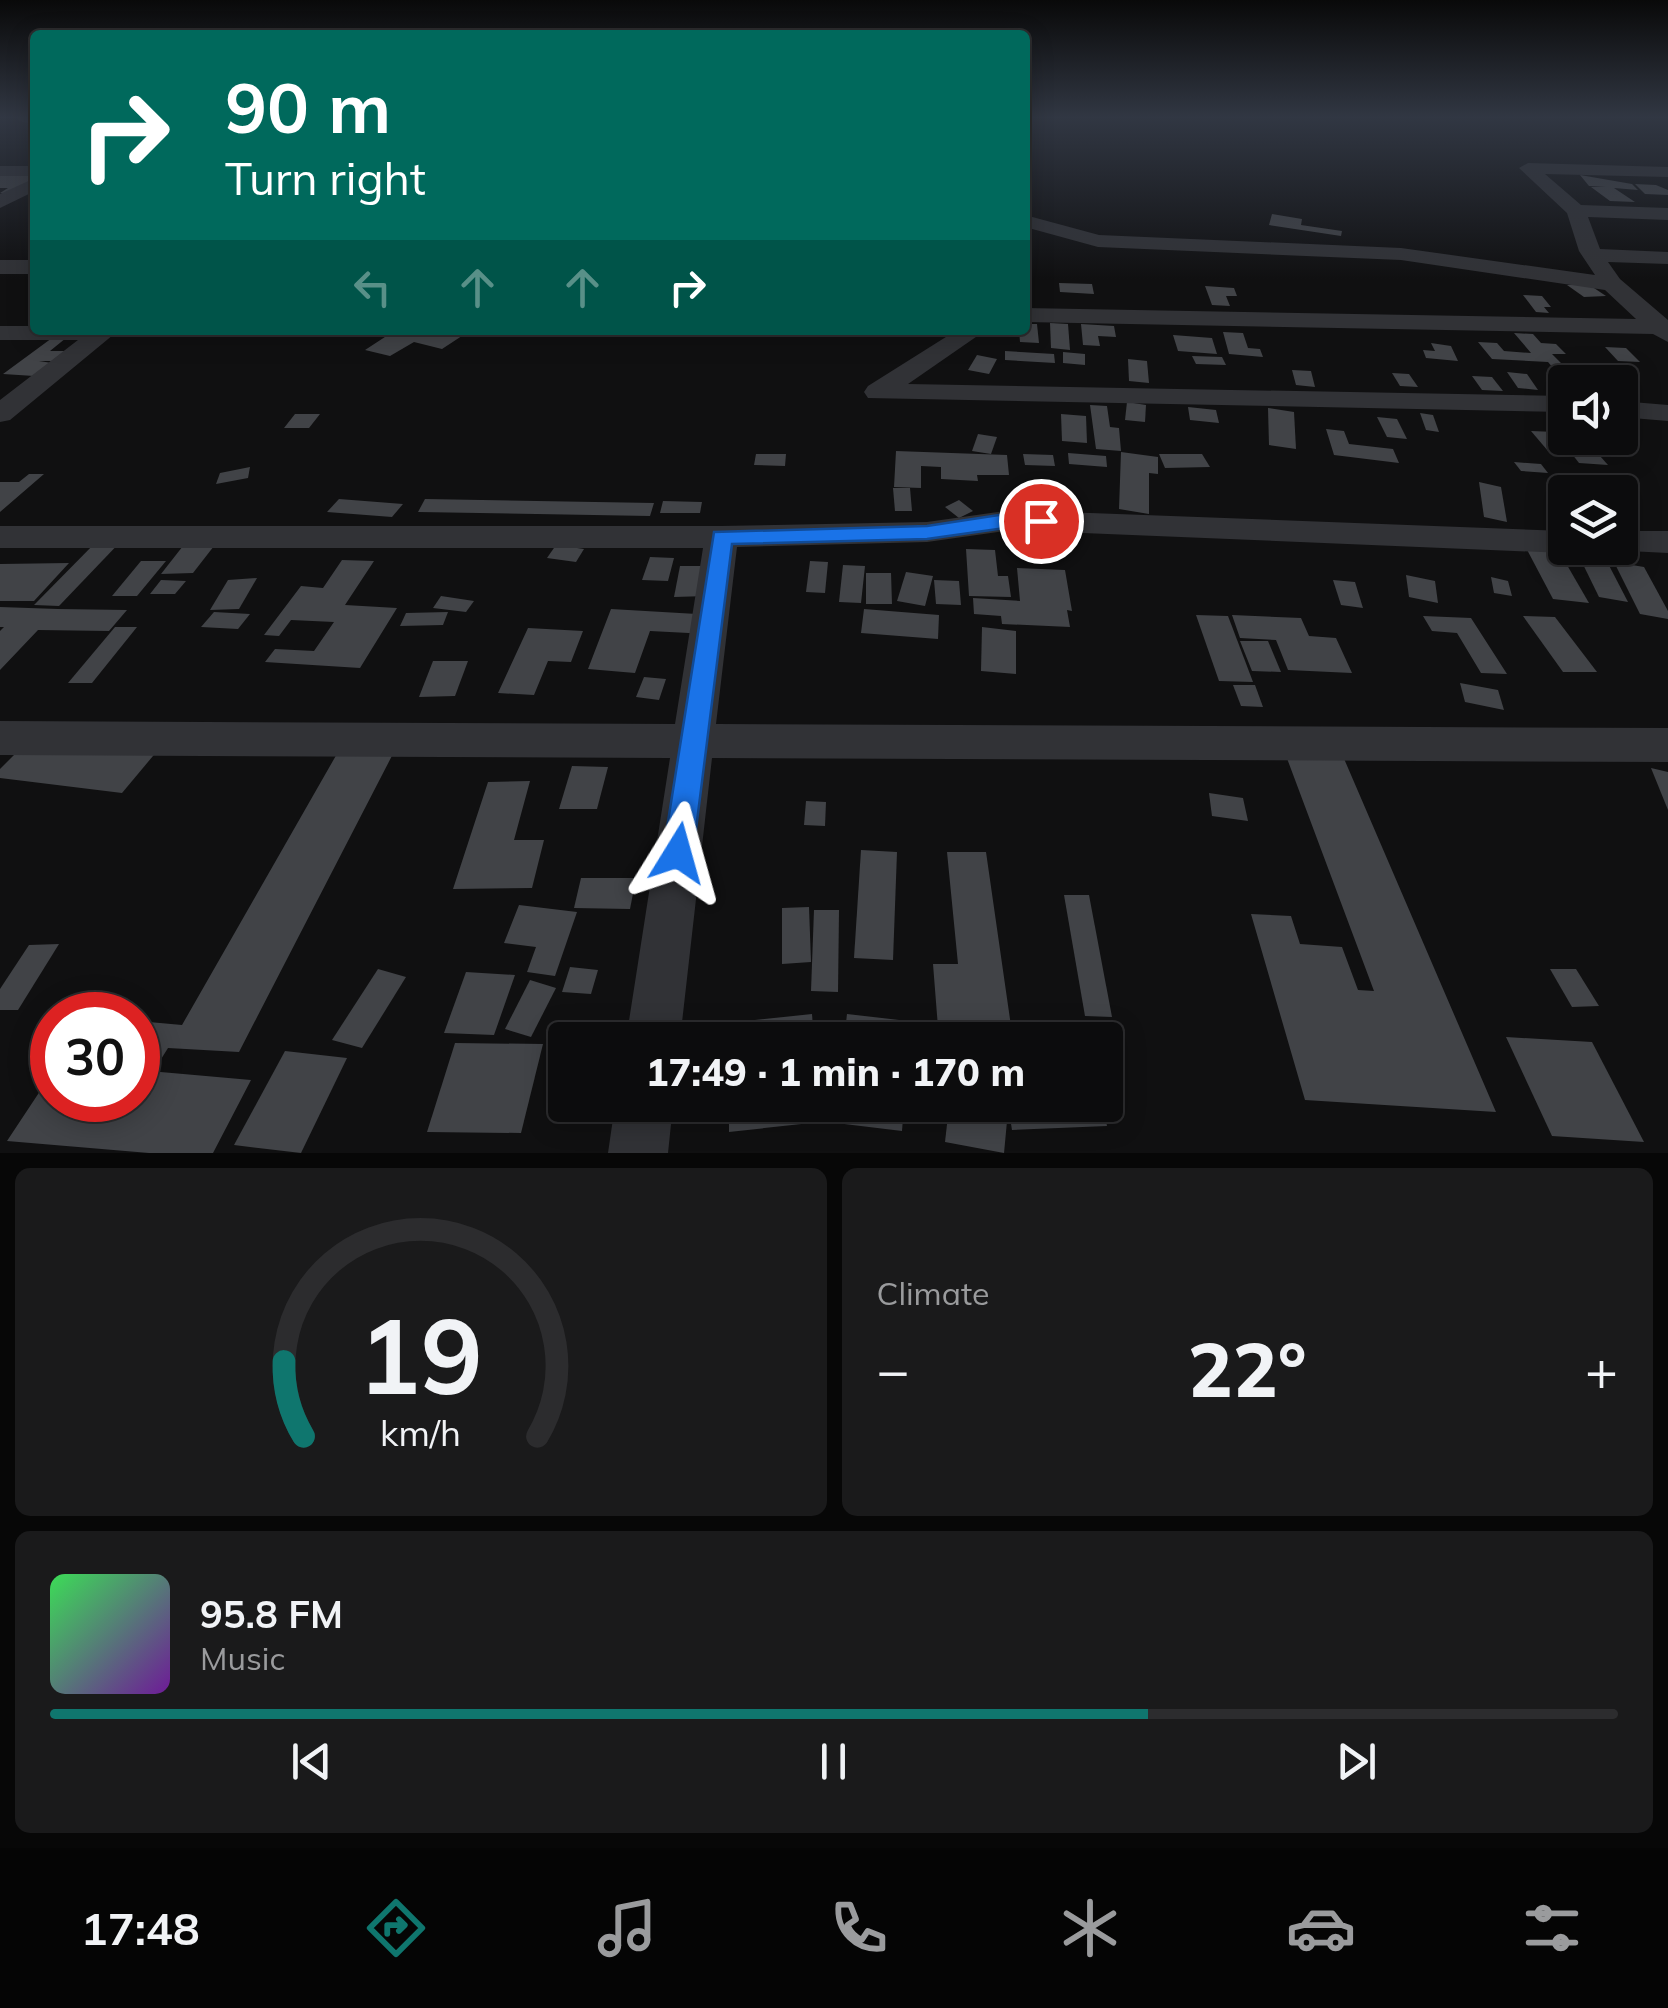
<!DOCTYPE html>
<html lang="en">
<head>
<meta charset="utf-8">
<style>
	:root { --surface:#0c0c0d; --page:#1a1a1b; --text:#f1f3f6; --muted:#9a9b9d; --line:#2c2c2e; --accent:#0f766e }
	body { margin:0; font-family:Mulish,sans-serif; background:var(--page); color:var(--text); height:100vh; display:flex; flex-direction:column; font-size:38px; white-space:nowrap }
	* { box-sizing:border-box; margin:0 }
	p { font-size:32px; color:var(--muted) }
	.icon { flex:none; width:55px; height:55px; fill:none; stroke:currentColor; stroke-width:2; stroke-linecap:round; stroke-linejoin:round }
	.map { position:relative; height:1153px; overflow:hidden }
	.panel { display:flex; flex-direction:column; gap:15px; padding:15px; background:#070707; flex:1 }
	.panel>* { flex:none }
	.guide { position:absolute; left:30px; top:30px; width:1000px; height:305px; border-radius:10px; box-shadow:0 5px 25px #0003,0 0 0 2px var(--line); background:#00695c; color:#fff; overflow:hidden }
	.buttons { position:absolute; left:1548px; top:365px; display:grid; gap:20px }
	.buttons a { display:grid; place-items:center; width:90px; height:90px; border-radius:10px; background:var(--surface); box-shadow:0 5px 25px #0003,0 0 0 2px var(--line); font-size:50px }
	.speed { position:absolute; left:30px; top:992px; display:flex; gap:20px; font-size:50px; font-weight:700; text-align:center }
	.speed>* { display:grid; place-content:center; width:130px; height:130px; border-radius:50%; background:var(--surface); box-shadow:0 5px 25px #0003,0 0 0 2px var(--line); line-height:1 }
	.speed .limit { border:15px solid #d22; background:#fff; color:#111 }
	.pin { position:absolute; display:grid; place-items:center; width:85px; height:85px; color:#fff; margin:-42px; border:5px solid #fff; border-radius:50%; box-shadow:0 2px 10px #0007 }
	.me { position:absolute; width:110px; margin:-55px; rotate:8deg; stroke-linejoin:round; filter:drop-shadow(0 0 8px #0008) }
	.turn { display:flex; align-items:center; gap:35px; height:210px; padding:0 30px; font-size:45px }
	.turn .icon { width:130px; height:130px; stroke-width:2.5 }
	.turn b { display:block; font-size:70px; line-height:85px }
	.lanes { display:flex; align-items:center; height:95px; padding:0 30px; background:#0003; justify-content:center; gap:50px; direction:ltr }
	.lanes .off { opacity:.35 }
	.big { font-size:75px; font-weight:800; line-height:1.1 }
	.panel .card { flex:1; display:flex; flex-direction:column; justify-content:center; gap:15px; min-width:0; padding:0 35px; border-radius:15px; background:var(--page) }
	.panel .dial { align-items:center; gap:0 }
	.dial svg { height:260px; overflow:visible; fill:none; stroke:var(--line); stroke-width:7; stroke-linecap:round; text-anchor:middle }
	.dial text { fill:var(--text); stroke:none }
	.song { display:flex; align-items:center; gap:30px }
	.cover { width:120px; height:120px; border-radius:15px; background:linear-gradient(135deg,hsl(130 70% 55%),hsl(280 70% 35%)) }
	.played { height:10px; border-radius:5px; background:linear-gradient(90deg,var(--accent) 70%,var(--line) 70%) }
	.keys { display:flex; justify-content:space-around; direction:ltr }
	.heat { display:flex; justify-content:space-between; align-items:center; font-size:55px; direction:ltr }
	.panel .tiles { flex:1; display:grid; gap:15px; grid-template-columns:1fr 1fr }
	.card:last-child { grid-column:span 2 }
	.trip { position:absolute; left:548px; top:1022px; width:575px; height:100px; border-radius:10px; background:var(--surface); box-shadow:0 5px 25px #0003,0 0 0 2px var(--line); font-weight:800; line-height:100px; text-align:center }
	.tab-bar { display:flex; height:160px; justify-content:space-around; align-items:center; background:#050505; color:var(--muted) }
	.tab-bar .icon { width:70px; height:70px }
	.tab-bar .active { color:var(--accent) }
	.tab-bar b { font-size:45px; color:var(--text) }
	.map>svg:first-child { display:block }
	.building { fill:#414347 }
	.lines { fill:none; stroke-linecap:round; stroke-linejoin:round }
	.minor { fill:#313236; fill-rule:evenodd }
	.route { fill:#1a73e8; stroke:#114b97; stroke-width:2.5 }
</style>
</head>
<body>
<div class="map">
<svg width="1668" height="1153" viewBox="0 0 1668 1153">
	<rect width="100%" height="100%" fill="#101011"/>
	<g class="building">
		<polygon points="35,172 35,183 15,193 0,193 8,188 0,188 0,174"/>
		<polygon points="1580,175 1632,184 1638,190 1614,188 1635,202 1610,201 1591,187 1606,187 1589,186"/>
		<polygon points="1635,184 1656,185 1668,190 1668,195 1645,194"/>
		<polygon points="1272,214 1302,219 1301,225 1342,231 1341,236 1269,225"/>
		<polygon points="1059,283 1092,284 1094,294 1060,292"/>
		<polygon points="1588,284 1606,296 1584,297 1567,285"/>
		<polygon points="1205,286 1234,288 1237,296 1226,296 1230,306 1212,305"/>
		<polygon points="1523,295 1542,296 1551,307 1544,307 1549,313 1536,312"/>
		<polygon points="1050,323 1068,324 1070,350 1051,348"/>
		<polygon points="1025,324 1037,324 1039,343 1020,342 1019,330 1025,330"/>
		<polygon points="1081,324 1114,326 1116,337 1098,336 1100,346 1083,345"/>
		<polygon points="471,330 442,349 414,342 390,356 365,350 388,335 372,330"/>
		<polygon points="1223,332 1243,333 1248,348 1260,349 1263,357 1229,354"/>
		<polygon points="1514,333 1533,334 1541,343 1556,344 1566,354 1552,354 1561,363 1586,365 1598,379 1560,376 1548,362 1492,359 1478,342 1497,343 1504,351 1531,353"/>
		<polygon points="1173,335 1212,338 1217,354 1178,351"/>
		<polygon points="52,338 66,338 50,351 65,351 52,361 39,361 52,363 34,376 3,374"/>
		<polygon points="1431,343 1451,346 1458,361 1426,358 1423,350 1435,351"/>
		<polygon points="1605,347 1626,348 1640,362 1618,361"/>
		<polygon points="1005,351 1054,354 1055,363 1005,360"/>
		<polygon points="1063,352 1085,354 1085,365 1063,363"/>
		<polygon points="977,355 997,359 989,374 968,370"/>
		<polygon points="1192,356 1222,357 1226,365 1196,364"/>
		<polygon points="1128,359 1147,361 1149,383 1129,381"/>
		<polygon points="1292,370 1311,371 1315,387 1296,385"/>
		<polygon points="1507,372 1527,374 1538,390 1518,388"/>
		<polygon points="1392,373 1409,374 1418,387 1400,386"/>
		<polygon points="1472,376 1492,377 1503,391 1482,390"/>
		<polygon points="1127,402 1146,405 1145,422 1125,420"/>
		<polygon points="1090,405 1107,406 1110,427 1119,428 1121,451 1096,449"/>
		<polygon points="1188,407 1216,410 1219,423 1190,420"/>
		<polygon points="1268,408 1294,412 1296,449 1269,445"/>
		<polygon points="1420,413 1433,415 1439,432 1426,430"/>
		<polygon points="295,414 320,414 309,428 284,428"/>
		<polygon points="1061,414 1086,416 1087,443 1062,441"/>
		<polygon points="1377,417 1397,419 1407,439 1387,437"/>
		<polygon points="1326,429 1344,431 1349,444 1393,449 1399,463 1334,455"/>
		<polygon points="1531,431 1556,432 1574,453 1548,451"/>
		<polygon points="978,434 997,437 991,454 972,451"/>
		<polygon points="896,451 1007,455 1009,475 977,475 978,481 941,479 941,467 921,466 921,488 894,487"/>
		<polygon points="1121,452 1158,457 1158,474 1149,473 1149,514 1119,509"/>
		<polygon points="1068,453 1106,456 1107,467 1069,464"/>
		<polygon points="756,454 786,454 785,466 754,465"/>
		<polygon points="1023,454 1053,455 1055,466 1025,465"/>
		<polygon points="1159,454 1202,454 1210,467 1165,468"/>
		<polygon points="1572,454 1600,456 1608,465 1579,463"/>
		<polygon points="1514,462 1541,464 1548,473 1521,471"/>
		<polygon points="250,467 248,478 216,484 220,473"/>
		<polygon points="29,474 44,474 0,512 0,482 19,482"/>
		<polygon points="1479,482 1501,487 1507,522 1484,517"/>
		<polygon points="893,488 910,488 912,511 895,511"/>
		<polygon points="339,499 403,504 392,517 327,512"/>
		<polygon points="425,499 654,503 650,516 418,512"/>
		<polygon points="959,500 973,511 959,518 945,507"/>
		<polygon points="663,501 702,502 700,513 660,513"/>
		<polygon points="102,536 125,537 59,606 34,605"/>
		<polygon points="190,537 221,537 193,573 161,574"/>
		<polygon points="1523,542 1556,546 1589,603 1553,599"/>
		<polygon points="556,545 584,549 576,562 547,558"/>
		<polygon points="1575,548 1601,550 1628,602 1599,597"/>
		<polygon points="966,549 995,550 998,576 1008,576 1011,597 969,596"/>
		<polygon points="650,557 674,558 668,581 642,580"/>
		<polygon points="342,560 374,561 345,605 397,608 360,668 265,662 275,649 314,651 334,622 291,620 279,636 264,635 301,586 323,588"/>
		<polygon points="141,561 166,561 137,596 112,596"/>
		<polygon points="810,561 828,562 825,593 806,592"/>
		<polygon points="1614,562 1644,567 1668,611 1668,619 1640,614"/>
		<polygon points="69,563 34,601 0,601 0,564"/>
		<polygon points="843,565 865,566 861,603 839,602"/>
		<polygon points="680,566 711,566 707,596 674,597"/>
		<polygon points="1017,568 1065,570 1072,611 1067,610 1070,627 1002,624 1001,616 974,614 973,598 1020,601"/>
		<polygon points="906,572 933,576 925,606 897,601"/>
		<polygon points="866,573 891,573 892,604 866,604"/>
		<polygon points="1406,575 1435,581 1438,603 1409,597"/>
		<polygon points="1491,577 1508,581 1512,596 1494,593"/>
		<polygon points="257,578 239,609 210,610 228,580"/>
		<polygon points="161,580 186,581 175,594 150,594"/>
		<polygon points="934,580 959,581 961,605 936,604"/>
		<polygon points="1333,580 1355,582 1363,608 1341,605"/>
		<polygon points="441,596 474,601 466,612 433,608"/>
		<polygon points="0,607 58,609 127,610 109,631 38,630 0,670 0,631 4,627 0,627"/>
		<polygon points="611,609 714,615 708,634 650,631 635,673 588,669"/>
		<polygon points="864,609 939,615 938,639 861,633"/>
		<polygon points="214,612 250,614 238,629 201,627"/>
		<polygon points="448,612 443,625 400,626 406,613"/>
		<polygon points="1196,615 1228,616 1253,682 1219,681"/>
		<polygon points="1232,615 1301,618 1309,636 1336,638 1352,673 1288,670 1276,640 1240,638"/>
		<polygon points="1423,616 1471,618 1507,674 1481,673 1457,633 1432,631"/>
		<polygon points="1523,616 1555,617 1597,672 1563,672"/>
		<polygon points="115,627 137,627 92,683 68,683"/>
		<polygon points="982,627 1016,631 1016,674 981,671"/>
		<polygon points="528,628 583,631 571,662 548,661 534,695 498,693"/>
		<polygon points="1240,641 1268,641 1281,672 1252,671"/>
		<polygon points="433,661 468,661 455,696 419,697"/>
		<polygon points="644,677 666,679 659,700 636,697"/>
		<polygon points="1460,683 1498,690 1504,710 1465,702"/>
		<polygon points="1233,685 1255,685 1263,707 1241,706"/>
		<polygon points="34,735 158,750 122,793 0,778 0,769"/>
		<polygon points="342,745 396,748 239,1052 168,1048 158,1064 138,1062 138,1021 182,1025"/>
		<polygon points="1282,745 1339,747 1496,1112 1305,1100 1251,914 1291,916 1300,944 1342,947 1358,990 1374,991"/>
		<polygon points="572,766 608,767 597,809 559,809"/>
		<polygon points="1651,768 1668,772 1668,810"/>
		<polygon points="530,781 514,840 544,840 532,888 453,889 488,782"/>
		<polygon points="1209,793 1243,798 1248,821 1212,816"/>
		<polygon points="806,801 826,802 825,826 804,825"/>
		<polygon points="861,850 897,852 893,960 854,958"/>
		<polygon points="947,852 986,852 1013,1040 939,1040 933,964 958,964"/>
		<polygon points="581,878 636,878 630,909 574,908"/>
		<polygon points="1064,895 1089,895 1112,1017 1085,1016"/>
		<polygon points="519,905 577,912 555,976 527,972 536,947 504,943"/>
		<polygon points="809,907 811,962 782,964 782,908"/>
		<polygon points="814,910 839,910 838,992 811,991"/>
		<polygon points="59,944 18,1010 0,1010 0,989 29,945"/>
		<polygon points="570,967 598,970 591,994 562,992"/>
		<polygon points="378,969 406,977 362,1048 332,1040"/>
		<polygon points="1550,969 1576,969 1599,1006 1572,1007"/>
		<polygon points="466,972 515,975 494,1035 444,1033"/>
		<polygon points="530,980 556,988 531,1037 505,1029"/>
		<polygon points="812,1014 814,1040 727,1040 727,1023"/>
		<polygon points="847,1014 908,1021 907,1040 844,1040"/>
		<polygon points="1506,1037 1592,1042 1644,1142 1552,1136"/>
		<polygon points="455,1043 543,1044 521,1133 427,1132"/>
		<polygon points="285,1051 347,1058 301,1153 234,1145"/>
		<polygon points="138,1070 251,1080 213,1153 149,1153 7,1141 52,1073 52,1100 138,1100"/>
		<polygon points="729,1105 818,1105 820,1122 729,1132"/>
		<polygon points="838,1105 904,1105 902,1131 836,1123"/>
		<polygon points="1008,1105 1103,1105 1107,1126 1012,1130"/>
		<polygon points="949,1107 1007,1121 1004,1153 945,1142"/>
	</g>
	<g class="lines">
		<g class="minor">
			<polygon points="17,118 35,118 35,125 19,121"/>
			<polygon points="1528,163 1668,167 1668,177 1545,174 1581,205 1668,208 1668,220 1588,217 1600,249 1668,252 1668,264 1608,262 1620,279 1668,320 1668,342 1653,334 1025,322 1025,308 1636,319 1605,290 1401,260 1098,247 1025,227 1025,215 1099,235 1401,248 1595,275 1579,251 1567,213 1519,168"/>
			<rect x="0" y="166" width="35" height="10"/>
			<polygon points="35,178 35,191 0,208 0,194"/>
			<rect x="0" y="260" width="35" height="14"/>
			<polygon points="0,326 35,326 35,330 119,330 10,420 0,422 0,400 78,340 0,340"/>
			<polygon points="957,330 986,330 908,384 1565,396 1565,412 868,398 864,392 868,386"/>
			<polygon points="1620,401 1668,405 1668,421 1620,417"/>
			<polygon points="1012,510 1565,531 1565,548 1578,548 1565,553 1012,530 927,542 737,547 716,724 1668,728 1668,762 712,758 680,1040 626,1040 670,758 0,755 0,721 675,724 703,548 0,548 0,526 721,526 927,522"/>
			<polygon points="1620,531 1668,531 1668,553 1608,550 1620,548"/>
			<polygon points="615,1105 673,1105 668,1153 608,1153"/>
		</g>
	</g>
	<linearGradient id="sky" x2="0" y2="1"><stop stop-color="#090909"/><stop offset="0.42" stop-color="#313743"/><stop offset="1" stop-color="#313743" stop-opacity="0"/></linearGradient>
	<rect width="1668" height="279" fill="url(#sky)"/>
	<polygon class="route" points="1012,513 1041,515 1052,521 1041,528 1012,527 927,539 732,544 693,853 688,863 678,867 667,863 663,853 714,532 927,526"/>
</svg>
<div class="buttons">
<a><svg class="icon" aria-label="sound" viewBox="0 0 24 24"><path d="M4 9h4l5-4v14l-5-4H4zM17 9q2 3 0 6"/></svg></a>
<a><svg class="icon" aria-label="layers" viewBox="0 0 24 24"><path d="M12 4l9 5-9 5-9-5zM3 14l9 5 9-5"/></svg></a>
</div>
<div class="speed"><div class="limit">30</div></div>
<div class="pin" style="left:1041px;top:521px;background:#d93025"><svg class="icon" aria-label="arrive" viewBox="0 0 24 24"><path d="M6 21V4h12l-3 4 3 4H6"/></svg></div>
<svg class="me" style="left:678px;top:853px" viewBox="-20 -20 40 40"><path d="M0-17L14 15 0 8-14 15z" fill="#1a73e8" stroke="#fff" stroke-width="4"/></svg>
<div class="trip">17:49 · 1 min · 170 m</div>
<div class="guide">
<div class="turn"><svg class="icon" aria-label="right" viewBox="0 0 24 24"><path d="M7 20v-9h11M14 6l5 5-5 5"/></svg><div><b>90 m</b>Turn right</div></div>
<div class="lanes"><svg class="icon off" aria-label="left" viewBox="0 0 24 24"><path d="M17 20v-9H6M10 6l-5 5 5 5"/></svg><svg class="icon off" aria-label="ahead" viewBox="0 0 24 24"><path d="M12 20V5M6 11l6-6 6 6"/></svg><svg class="icon off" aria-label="ahead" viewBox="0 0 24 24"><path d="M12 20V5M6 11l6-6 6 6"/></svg><svg class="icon" aria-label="right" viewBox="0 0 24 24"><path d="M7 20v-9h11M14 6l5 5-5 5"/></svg></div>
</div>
</div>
<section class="panel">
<div class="tiles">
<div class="card dial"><svg viewBox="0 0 100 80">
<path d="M14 69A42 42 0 1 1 86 69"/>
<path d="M14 69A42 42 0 0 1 8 46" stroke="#0f766e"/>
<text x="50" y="56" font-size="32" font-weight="700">19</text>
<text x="50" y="72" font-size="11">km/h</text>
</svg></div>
<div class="card"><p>Climate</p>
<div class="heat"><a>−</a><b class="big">22°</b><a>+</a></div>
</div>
<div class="card">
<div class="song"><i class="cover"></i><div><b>95.8 FM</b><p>Music</p></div></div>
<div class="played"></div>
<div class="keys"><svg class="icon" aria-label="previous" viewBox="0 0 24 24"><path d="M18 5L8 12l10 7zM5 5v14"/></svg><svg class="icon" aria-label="pause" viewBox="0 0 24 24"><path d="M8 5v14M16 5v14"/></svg><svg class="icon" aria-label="next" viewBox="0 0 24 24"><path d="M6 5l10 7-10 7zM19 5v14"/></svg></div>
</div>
</div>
</section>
<nav class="tab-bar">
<b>17:48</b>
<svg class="icon active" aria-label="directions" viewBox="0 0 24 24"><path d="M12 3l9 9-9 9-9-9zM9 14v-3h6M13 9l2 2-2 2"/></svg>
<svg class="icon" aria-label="music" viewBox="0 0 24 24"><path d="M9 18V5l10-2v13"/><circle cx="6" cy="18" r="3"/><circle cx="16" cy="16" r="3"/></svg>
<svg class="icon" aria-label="phone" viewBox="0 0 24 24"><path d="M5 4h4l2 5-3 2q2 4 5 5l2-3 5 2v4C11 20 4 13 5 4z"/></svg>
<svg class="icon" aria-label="climate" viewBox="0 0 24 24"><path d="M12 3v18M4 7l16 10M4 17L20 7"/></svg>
<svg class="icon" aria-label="car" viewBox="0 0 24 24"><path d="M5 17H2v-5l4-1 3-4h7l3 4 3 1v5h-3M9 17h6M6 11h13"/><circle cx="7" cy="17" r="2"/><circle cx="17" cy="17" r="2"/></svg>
<svg class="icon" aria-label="filters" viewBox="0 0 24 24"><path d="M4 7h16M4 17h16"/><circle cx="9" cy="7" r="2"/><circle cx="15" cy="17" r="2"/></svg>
</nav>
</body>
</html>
